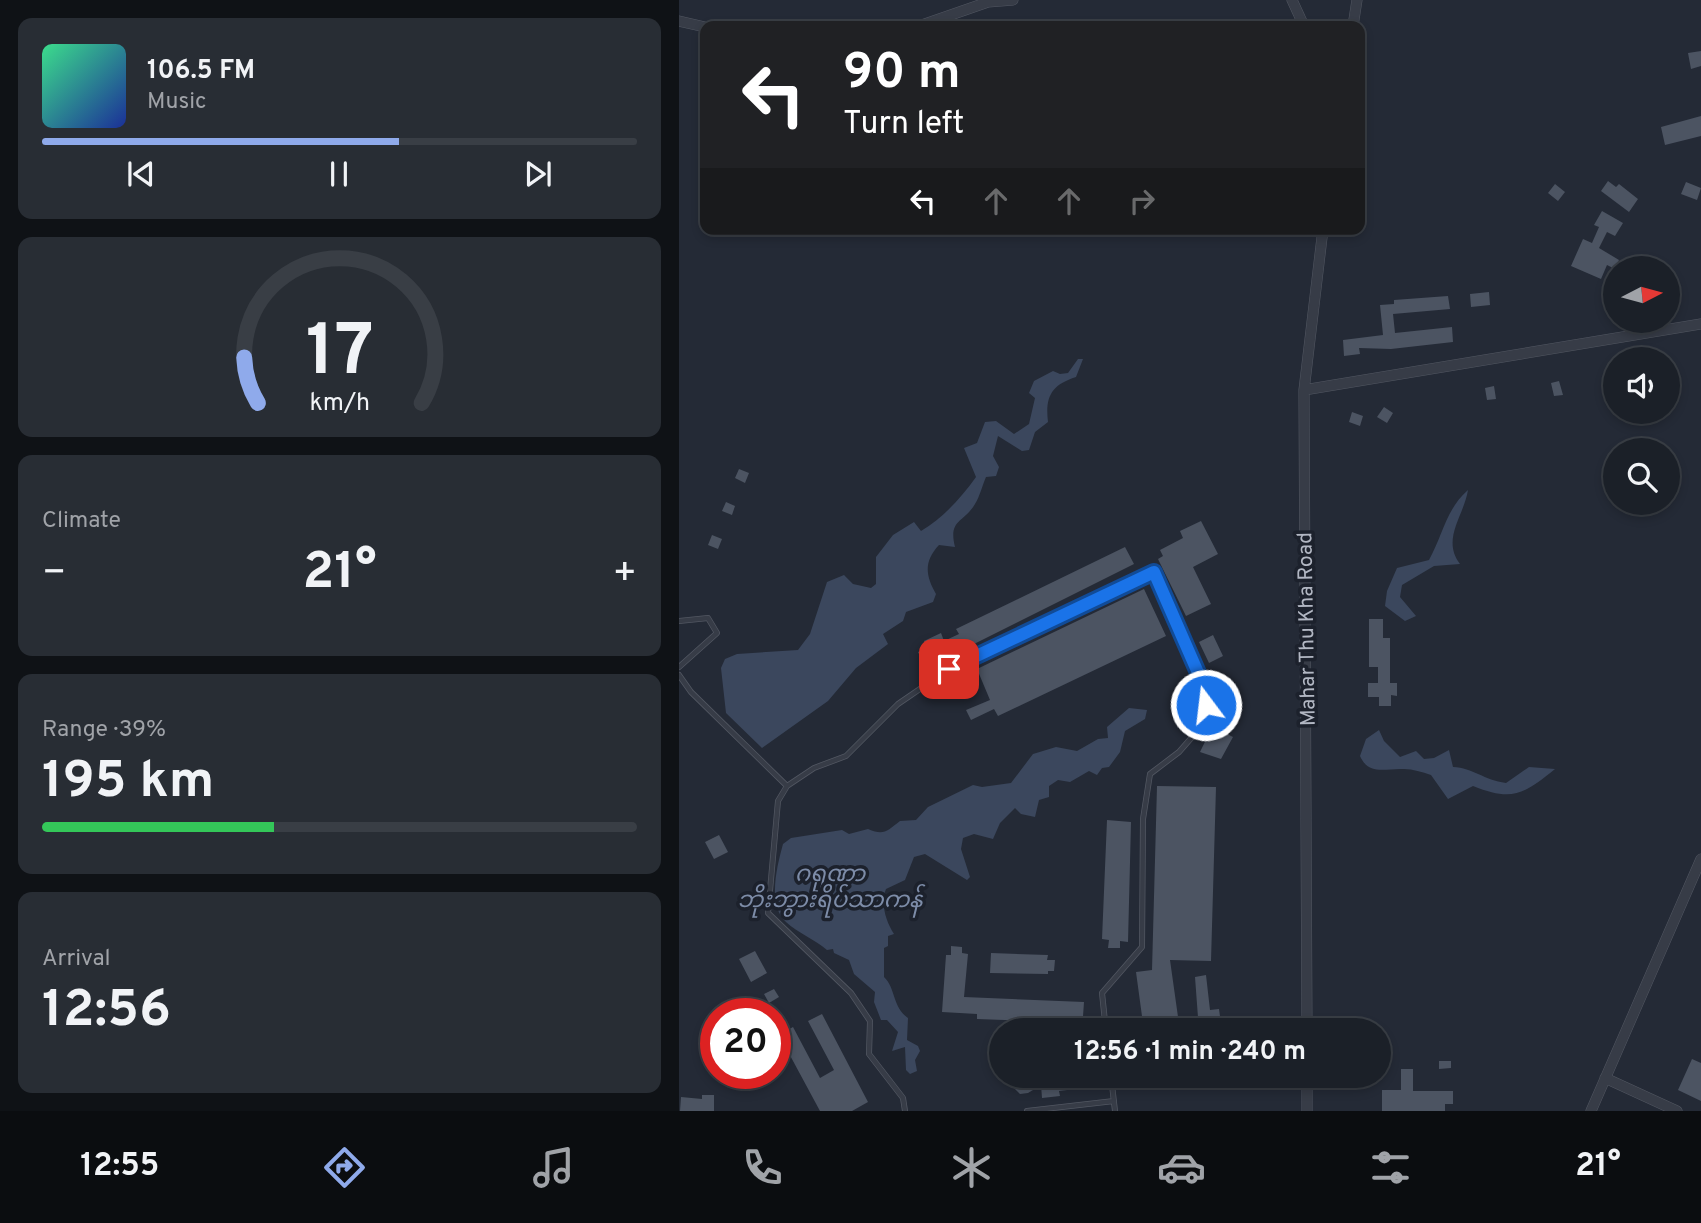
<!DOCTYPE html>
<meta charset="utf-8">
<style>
:root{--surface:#1b2028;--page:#282d34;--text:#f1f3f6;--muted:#a0a3a8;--line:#393e45;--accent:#8faaeb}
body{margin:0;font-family:Overpass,"Noto Sans Myanmar",sans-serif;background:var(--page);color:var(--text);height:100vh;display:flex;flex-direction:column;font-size:26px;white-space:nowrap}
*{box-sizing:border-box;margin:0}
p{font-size:23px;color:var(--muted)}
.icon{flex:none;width:38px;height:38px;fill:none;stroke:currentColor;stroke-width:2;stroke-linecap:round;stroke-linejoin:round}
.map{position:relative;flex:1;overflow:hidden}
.side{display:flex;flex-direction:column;gap:18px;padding:18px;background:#0f1216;width:679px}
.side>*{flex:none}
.top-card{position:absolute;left:21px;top:21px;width:665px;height:214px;border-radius:14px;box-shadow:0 4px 10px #0003,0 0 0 2px var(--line);background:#202124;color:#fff;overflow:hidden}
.needle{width:46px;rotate:84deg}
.tools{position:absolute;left:924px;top:256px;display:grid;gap:14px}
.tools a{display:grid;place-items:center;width:77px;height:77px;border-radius:50%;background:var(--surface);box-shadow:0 4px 10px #0003,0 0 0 2px var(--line);font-size:35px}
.speed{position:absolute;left:21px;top:998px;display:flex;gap:14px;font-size:35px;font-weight:700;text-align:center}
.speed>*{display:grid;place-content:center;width:91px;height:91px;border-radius:50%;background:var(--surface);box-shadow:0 4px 10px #0003,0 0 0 2px var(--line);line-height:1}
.speed .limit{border:10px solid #d22;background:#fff;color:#111}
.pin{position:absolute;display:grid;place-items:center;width:60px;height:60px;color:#fff;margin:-30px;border-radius:14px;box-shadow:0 4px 10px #0006}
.me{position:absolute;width:77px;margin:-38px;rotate:345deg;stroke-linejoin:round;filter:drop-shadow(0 0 5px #0008)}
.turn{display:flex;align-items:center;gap:24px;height:147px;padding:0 28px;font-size:32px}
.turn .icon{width:91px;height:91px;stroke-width:2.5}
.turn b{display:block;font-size:49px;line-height:60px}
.lanes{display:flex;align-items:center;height:66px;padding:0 28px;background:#0003;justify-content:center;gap:35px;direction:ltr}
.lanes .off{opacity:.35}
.big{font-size:52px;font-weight:700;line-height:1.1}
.side .widget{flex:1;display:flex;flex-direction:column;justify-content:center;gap:10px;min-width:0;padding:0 24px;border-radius:14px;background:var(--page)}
.side .dial{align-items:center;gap:0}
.dial svg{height:182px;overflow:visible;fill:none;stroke:var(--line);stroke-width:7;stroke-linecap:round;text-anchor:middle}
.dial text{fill:var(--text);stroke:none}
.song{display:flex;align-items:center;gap:21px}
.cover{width:84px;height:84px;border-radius:10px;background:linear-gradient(135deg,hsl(150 70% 55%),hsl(230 70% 35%))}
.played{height:7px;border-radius:4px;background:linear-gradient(90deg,var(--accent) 60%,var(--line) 60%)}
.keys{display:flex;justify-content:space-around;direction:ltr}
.heat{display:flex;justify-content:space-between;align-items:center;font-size:38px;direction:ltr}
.charge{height:10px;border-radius:5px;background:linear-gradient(90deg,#34c759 39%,var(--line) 0)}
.trip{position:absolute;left:310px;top:1018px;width:402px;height:70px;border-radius:35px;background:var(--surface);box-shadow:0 4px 10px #0003,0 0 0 2px var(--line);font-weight:700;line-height:70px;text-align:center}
.tabs{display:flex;height:112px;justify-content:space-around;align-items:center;background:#0b0d10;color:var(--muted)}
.tabs .icon{width:49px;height:49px}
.tabs .active{color:var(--accent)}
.tabs b{font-size:32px;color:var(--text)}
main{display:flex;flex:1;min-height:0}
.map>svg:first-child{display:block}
.water{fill:#3b475d}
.building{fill:#4c5462}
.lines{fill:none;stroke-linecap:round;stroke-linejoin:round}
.service-casing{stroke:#525762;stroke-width:6}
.minor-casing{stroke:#525762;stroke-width:11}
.service{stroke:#373c47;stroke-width:4.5}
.minor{stroke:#373c47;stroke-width:10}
.route-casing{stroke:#114b97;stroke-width:18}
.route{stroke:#1a73e8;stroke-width:12}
.labels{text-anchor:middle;stroke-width:7;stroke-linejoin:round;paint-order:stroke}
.street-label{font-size:21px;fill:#b2b7c3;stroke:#1c212c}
.water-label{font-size:23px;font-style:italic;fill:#7d8ca8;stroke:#1c212c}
</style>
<main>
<section class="side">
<div class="widget">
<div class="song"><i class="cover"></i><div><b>106.5 FM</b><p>Music</p></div></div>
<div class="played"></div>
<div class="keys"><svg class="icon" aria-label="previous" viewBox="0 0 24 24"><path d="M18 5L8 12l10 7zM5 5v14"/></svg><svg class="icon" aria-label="pause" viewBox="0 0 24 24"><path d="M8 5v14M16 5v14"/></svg><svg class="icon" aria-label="next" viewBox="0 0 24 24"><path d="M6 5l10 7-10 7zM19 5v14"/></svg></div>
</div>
<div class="widget dial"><svg viewBox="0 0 100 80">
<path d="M14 69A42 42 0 1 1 86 69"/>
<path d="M14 69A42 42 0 0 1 8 49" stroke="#8faaeb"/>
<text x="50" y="56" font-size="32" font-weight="700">17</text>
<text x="50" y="72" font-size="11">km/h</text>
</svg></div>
<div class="widget"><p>Climate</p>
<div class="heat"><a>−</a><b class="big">21°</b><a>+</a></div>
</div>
<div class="widget"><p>Range · 39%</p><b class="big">195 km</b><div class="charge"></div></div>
<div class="widget"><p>Arrival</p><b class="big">12:56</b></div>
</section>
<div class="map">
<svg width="1022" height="1111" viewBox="0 0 1022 1111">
<rect width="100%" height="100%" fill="#242a36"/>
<path class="water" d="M399,359H404L397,377C372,385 366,397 369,422L356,432L350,450L343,451L319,436L314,456L320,467L317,476L307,477C303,486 301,496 296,504C285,523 269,519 276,547L260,545C245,561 246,575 257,594L254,602L227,612L224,621L204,634L209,644L177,668L149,701L83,748L47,713L42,668L46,659L58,654L119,650L131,634L148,582L165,575L174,584L192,588L197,584V557L214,535L235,522L242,531C264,518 282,498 297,477L285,448L298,443L306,422L317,421L335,434L350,424L356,398L350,393L355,381L374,371L381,374L389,373Z
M789,490C785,516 762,539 781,564L755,566L723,585L721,597L737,616L726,621L706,606L708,591L718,568L750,560C764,535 767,509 789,490Z
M450,708L468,710L466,719L446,731L441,752L430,767L423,768L418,775L410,771L391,782L379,780L370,786V797L360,800L356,817L342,814L336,808L321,823L314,839L295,834L284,838L282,849L291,877L288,880L246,854L235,857L226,880L207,889C201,903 207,922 215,934L209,936V946L205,948V977C217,988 213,1007 229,1018L228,1040L239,1046L241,1051L236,1060L238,1071L231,1074L227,1070L226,1047L213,1051L219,1032L208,1020H202L195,1002L196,992L175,974L170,960L155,953L154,949L148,950C135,939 119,933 107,922C88,905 98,866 104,844L112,838L163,830L170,834L189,829C205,836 208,831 221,821L237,820L249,807L294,785L303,787L332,783L354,754L377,747L398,751L419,739L429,738L428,727Z
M700,730L705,741L721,757L737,751L745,759L755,758L770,750L774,767C794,768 805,780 827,783L850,767L876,769C845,794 834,802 794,786L769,799L752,775C743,772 734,769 725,769C706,768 690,776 681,756L687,739Z"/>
<path class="building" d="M1022,51V66L1012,69L1009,53Z
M1022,116V136L986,145L982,127Z
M929,181L937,187L940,184L959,199L950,212L922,191Z
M1007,182L1022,188L1018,200L1002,194Z
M876,184L886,192L879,201L869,193Z
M923,211L944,223L936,236L928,232L920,248L940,260L936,269L928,265L922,279L892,266L904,239L913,243L920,227L915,225Z
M810,292L811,305L792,307L791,294Z
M769,296L771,309L714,314L716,333L773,327L774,342L712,349L680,348L681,354L665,356L664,340L704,335L701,305L715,304V300Z
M880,381L884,395L875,396L872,383Z
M815,386L817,399L808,400L806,388Z
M705,407L714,413L708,423L698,417Z
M673,412L684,416L681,426L670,422Z
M60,469L70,473L66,483L56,478Z
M47,502L56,506L53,515L43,511Z
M522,521L539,554L514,567L532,604L507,616L479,559L484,556L481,550L504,538L501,531Z
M33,535L43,539L39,549L29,545Z
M446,547L455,564L247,668L239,652L248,648L245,641L262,633L265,641L280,634L277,629Z
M465,589L487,636L319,716L315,709L292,720L287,710L311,700L298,669Z
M690,619H704V638H711V683H718V696L712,695V706H700V697H689V683H699V667H690Z
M534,635L544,656L530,663L520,642Z
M543,678H552V713H543Z
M537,719L550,725L546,733L554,737L542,759L521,752Z
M478,786L537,787L532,961L491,960L501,1031H465L457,972L473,970Z
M428,820L452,822L449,942L441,941V948H429L430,940L423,939Z
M40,835L49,852L35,859L26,842Z
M272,946L283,947V953L289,954L285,997L405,1002L403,1031H387L386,1022L298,1019V1014L263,1012L267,955H272Z
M76,951L88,973L72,982L60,959Z
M312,953L369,955L368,960H376L375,971H369V974L311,973Z
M527,975L531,1010L540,1009L543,1031H520L516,977Z
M95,989L100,997L90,1003L85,994Z
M143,1014L189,1102L173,1111H141L100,1035L114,1027L141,1078L155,1070L129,1021Z
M1013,1059L1022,1063V1101L999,1090Z
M760,1061H772V1068L760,1069Z
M722,1069H734V1091H774V1104H766V1111H703V1090H722Z
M333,1076H355L359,1087L349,1093L341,1094L332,1085Z
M394,1076H412L413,1087L380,1091L381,1096L363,1098L362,1085L394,1081Z
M23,1095H35V1111H1L2,1097L23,1099Z"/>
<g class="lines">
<defs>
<path id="service" d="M0,621L29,618L38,633L0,667
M0,675L12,692L108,786
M432,1076L436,1111
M226,1111L224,1098L190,1054L191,1021L172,993L89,913L99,801L108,786L135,768L167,756L219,704L270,669L475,572L527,691L528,720L500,752L471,774L464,819L463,947L423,993L427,1031
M348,1111L435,1101"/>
<path id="minor" d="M613,0L625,26
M0,21L26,27
M240,26L309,2L334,0
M674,26L678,0
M625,390L1022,324
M628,1031L625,390L644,229
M926,1078L998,1111
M628,1111V1076
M912,1111L1022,859"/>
</defs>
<use href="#service" class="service-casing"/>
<use href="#minor" class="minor-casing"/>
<use href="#service" class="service"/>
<use href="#minor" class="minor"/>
</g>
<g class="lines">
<defs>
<path id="route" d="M270,669L475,572L527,691V705"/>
</defs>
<use href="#route" class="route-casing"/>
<use href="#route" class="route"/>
</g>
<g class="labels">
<g class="street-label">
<text transform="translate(627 629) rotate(-91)" y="7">Mahar Thu Kha Road</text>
</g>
<g class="water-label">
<text x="151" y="881">ဂရုဏာ<tspan x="151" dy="26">ဘိုးဘွားရိပ်သာကန်</tspan></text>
</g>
</g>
</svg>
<div class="tools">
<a><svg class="needle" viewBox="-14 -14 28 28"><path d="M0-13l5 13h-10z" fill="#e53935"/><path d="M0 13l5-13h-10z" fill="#a0a3a8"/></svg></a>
<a><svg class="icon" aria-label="sound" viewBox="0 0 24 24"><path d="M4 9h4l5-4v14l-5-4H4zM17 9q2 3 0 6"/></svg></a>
<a><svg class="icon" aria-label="search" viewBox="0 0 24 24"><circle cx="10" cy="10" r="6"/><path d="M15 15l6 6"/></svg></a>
</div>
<div class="speed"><div class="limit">20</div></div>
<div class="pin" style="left:270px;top:669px;background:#d93025"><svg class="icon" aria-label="arrive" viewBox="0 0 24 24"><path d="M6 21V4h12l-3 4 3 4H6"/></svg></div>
<svg class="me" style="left:527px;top:705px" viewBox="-20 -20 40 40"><circle r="17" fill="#1a73e8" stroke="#fff" stroke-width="3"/><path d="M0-11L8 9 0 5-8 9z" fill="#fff"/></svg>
<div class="trip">12:56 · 1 min · 240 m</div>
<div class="top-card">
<div class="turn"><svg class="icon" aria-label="left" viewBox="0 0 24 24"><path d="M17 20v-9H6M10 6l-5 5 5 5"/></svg><div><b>90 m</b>Turn left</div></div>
<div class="lanes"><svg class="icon" aria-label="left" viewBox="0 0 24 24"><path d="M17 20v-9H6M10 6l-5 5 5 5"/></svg><svg class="icon off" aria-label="ahead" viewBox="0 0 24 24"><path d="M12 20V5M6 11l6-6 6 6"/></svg><svg class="icon off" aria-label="ahead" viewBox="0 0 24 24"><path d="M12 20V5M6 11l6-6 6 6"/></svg><svg class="icon off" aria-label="right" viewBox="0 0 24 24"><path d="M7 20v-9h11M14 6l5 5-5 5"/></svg></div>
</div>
</div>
</main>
<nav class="tabs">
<b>12:55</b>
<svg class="icon active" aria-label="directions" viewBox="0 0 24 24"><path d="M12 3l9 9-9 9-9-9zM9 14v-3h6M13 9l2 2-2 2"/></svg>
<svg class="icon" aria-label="music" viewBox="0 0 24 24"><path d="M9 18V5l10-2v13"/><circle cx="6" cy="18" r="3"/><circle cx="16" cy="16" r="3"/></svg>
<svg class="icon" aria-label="phone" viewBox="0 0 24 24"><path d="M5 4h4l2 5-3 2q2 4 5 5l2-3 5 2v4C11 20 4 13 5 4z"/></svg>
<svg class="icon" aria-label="climate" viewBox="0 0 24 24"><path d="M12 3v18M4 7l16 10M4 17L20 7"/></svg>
<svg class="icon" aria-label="car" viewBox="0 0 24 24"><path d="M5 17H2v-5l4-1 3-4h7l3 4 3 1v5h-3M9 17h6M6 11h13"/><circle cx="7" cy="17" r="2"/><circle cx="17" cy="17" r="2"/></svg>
<svg class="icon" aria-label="filters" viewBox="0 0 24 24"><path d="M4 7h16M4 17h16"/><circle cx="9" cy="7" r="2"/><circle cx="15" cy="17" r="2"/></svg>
<b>21°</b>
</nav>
